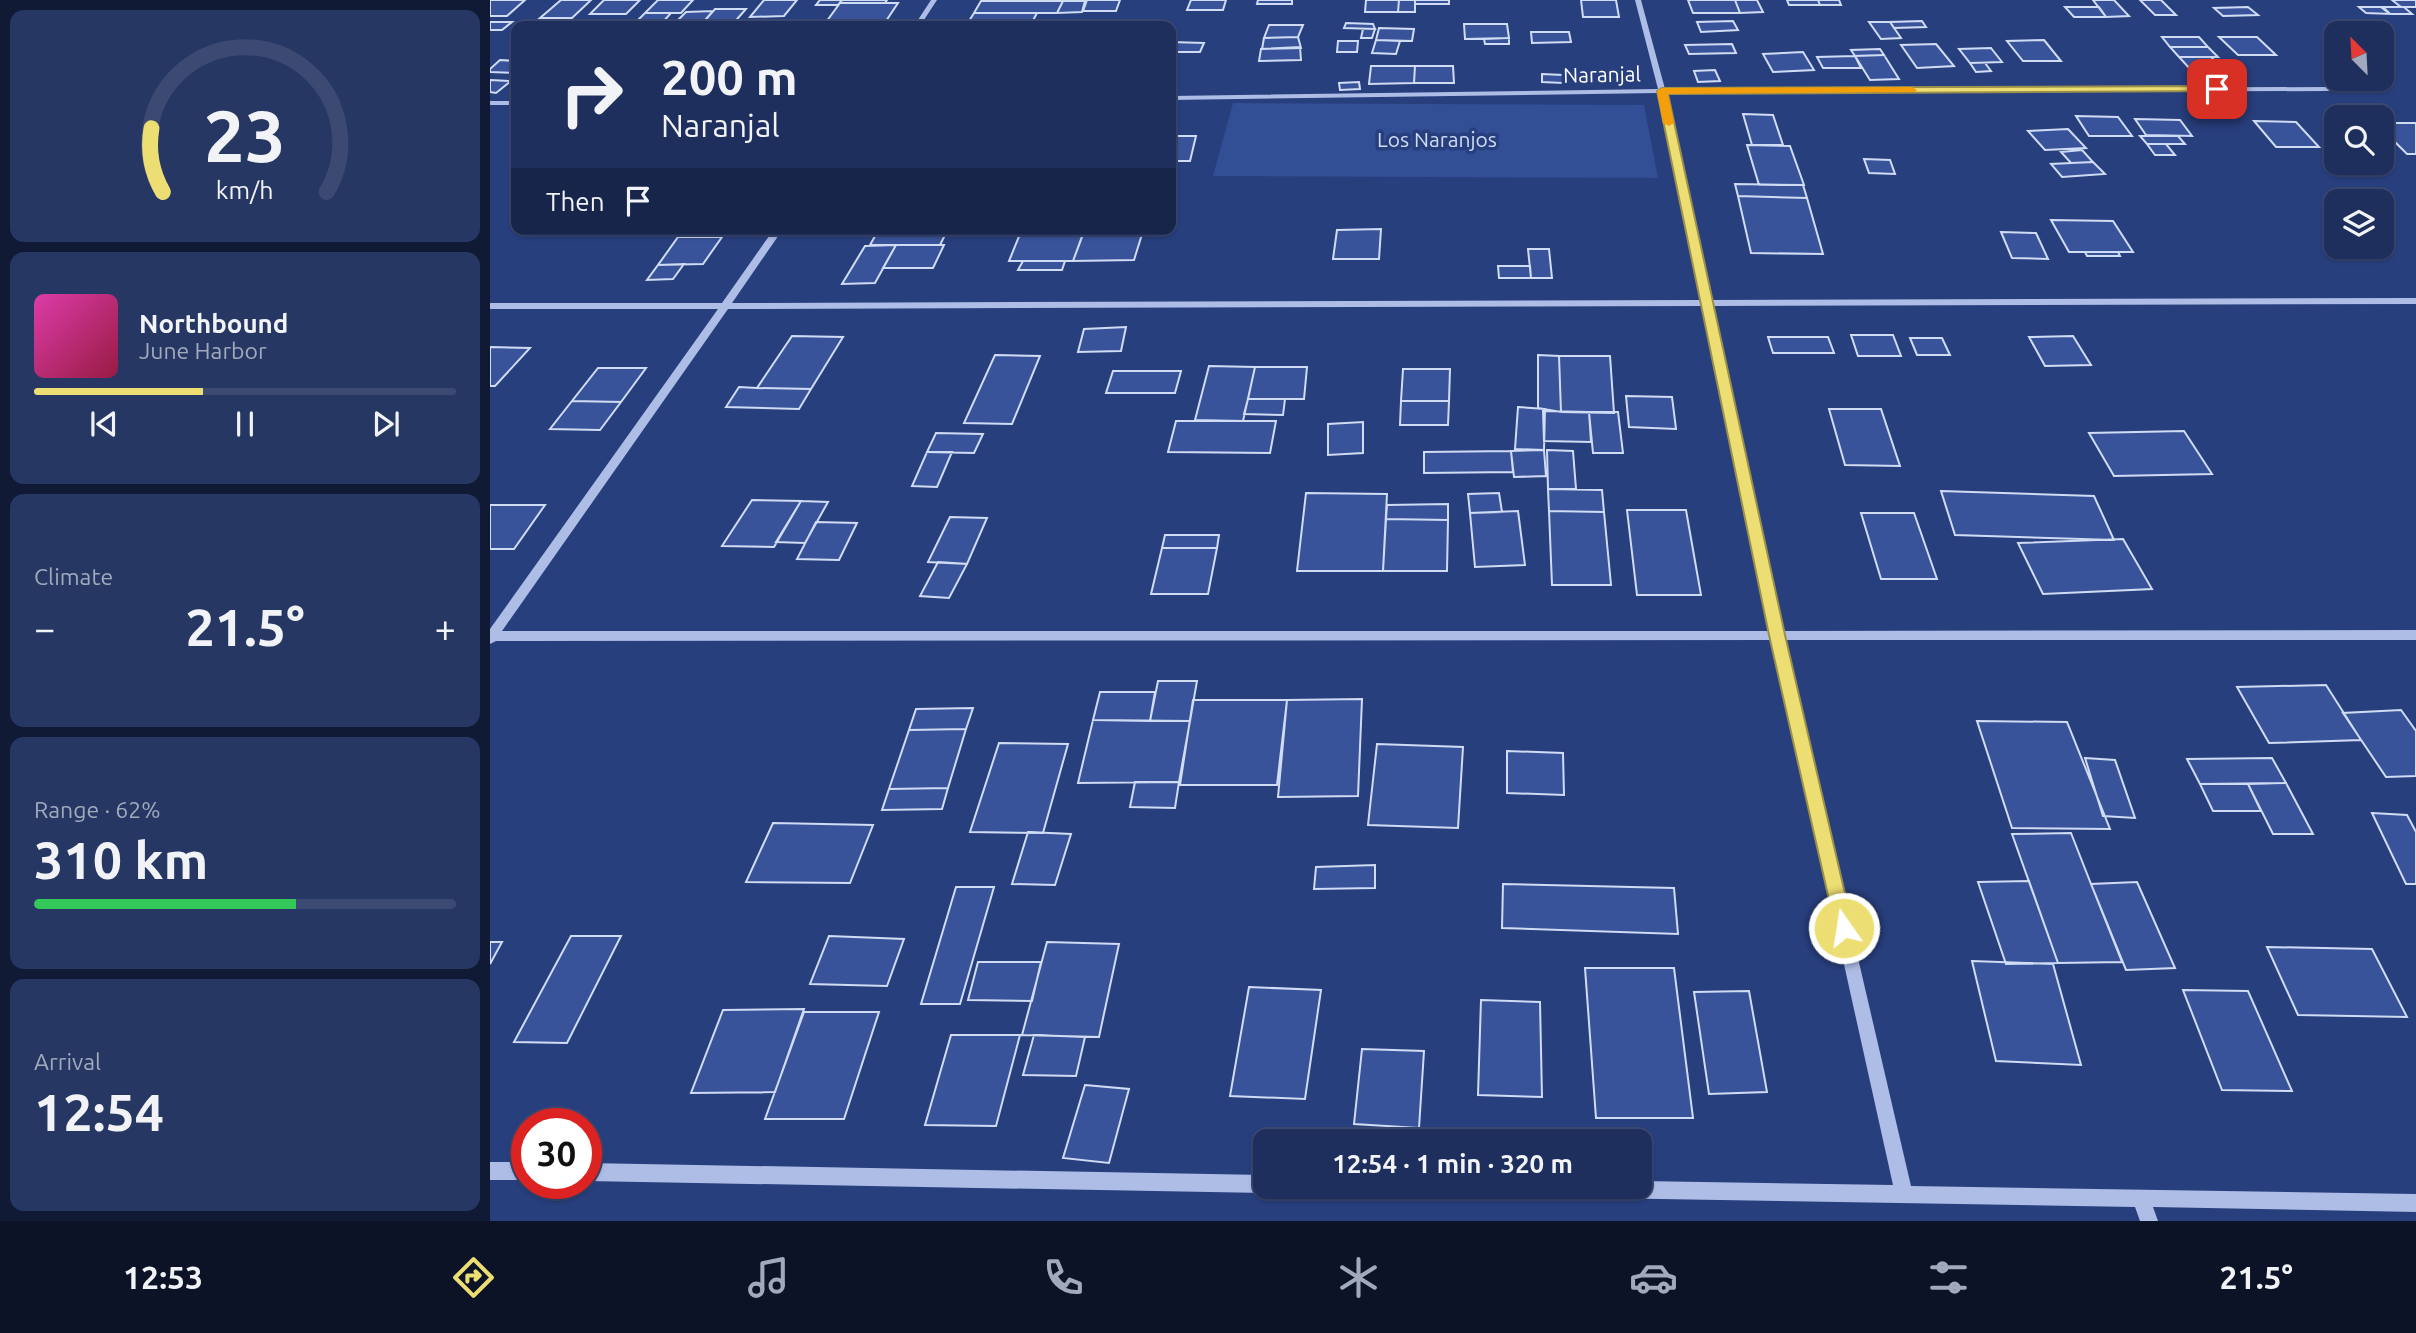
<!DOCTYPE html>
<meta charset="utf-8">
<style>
:root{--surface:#1e2f5e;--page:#263764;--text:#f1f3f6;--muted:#a1a9bc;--line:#3c4a73;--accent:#edde74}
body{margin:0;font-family:Ubuntu,sans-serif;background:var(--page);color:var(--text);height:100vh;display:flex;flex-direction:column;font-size:26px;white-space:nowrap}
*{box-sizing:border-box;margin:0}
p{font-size:23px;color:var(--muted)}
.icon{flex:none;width:38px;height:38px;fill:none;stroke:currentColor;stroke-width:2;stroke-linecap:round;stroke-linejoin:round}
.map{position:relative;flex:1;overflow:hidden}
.details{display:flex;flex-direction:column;gap:10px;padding:10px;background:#101a34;width:490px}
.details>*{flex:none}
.hud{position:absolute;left:21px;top:21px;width:665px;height:214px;border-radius:14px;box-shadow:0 2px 5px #0004,0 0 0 2px var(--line);background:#1e2f5e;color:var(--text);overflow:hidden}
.needle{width:46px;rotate:336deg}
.tools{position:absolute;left:1834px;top:21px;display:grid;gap:14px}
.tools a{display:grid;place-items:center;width:70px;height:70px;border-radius:14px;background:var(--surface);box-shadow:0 2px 5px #0004,0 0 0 2px var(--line);font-size:35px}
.speed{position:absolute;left:21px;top:1108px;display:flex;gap:14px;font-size:35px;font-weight:700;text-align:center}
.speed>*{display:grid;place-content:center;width:91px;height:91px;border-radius:50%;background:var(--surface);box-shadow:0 2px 5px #0004,0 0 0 2px var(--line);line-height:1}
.speed .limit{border:10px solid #d22;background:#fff;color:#111}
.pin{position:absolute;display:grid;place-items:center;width:60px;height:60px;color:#fff;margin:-30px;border-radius:14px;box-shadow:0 4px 10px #0006}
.me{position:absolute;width:77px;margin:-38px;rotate:347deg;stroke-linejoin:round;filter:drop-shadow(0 0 5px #0008)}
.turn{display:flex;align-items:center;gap:24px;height:147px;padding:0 35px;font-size:32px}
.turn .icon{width:91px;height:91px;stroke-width:2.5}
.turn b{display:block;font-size:49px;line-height:60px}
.then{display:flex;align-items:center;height:66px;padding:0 35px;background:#0003;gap:14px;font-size:26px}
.big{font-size:52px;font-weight:700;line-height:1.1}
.details .card{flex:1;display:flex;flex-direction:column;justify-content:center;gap:10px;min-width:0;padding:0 24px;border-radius:14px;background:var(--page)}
.details .dial{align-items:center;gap:0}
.dial svg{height:182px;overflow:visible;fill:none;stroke:var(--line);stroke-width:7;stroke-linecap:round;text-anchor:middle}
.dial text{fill:var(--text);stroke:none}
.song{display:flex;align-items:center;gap:21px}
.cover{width:84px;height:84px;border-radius:10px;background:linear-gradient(135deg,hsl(320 70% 55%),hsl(340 70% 35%))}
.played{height:7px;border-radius:4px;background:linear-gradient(90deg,var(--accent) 40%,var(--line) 40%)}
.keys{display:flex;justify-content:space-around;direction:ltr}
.heat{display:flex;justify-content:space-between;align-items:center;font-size:38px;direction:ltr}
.charge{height:10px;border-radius:5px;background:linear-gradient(90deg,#34c759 62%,var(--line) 0)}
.trip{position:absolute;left:763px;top:1129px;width:399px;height:70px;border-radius:14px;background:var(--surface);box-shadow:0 2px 5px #0004,0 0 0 2px var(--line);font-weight:700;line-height:70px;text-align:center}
.tabs{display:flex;height:112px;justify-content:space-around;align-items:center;background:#0c1326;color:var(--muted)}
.tabs .icon{width:49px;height:49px}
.tabs .on{color:var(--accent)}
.tabs b{font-size:32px;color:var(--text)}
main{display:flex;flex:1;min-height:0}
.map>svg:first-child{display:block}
.green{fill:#324e95}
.building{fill:#38539a;stroke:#d0dbf4;stroke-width:2}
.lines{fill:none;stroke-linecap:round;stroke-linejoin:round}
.minor{fill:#aebde5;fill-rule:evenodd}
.route{fill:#edde74;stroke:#9a904b;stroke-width:2}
.slow{fill:#f59e0b}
.labels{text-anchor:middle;stroke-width:7;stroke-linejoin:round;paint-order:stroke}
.far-street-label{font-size:21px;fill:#fff;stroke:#283f7e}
.far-park-label{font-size:21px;fill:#d0dbf4;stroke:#283f7e}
</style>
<main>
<section class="details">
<div class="card dial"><svg viewBox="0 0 100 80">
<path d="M14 69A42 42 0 1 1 86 69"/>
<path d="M14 69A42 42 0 0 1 9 41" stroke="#edde74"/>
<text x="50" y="56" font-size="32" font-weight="700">23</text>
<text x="50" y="72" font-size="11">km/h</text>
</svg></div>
<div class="card">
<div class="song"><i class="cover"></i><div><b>Northbound</b><p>June Harbor</p></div></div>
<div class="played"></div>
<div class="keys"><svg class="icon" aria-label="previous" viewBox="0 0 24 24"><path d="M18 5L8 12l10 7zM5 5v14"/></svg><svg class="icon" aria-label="pause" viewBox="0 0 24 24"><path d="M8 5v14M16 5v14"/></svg><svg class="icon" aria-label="next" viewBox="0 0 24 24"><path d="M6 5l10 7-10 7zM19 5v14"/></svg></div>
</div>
<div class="card"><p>Climate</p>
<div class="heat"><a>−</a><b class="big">21.5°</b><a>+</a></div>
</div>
<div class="card"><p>Range · 62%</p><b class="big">310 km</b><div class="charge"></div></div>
<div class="card"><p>Arrival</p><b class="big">12:54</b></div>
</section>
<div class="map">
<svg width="1926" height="1221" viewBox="0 0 1926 1221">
<rect width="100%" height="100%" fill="#283f7e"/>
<path class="green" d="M743,103L1154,105L1168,178L723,176Z"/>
<path class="building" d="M0,0H35L17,16H0Z
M71,0H101L82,18H50Z
M114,0H150L136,14H100Z
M168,0H203L191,13H155Z
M274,0H307L294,16L260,17Z
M330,0H352L348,5H326Z
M352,0H397L395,3H350Z
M597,0H630L626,11H593Z
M701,0H736L733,10H697Z
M768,0H802V4H767Z
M876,0H909L908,12H875Z
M909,0H925V12H908Z
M925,0H959V4H925Z
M1091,0H1126L1129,17H1093Z
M1198,0H1245L1250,13H1203Z
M1245,0H1267L1273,12L1250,13Z
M1297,0H1328L1330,5H1299Z
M1328,0H1349L1351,5H1330Z
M1603,0H1624L1639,16L1616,17Z
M1650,0H1671L1686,15H1665Z
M1902,0H1926V7H1911Z
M491,1H573L567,13H484Z
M573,1H595L592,12L567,13Z
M350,3H408L394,24L334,25Z
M1575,7H1609L1616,17H1584Z
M1758,7L1768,15L1733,16L1724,8Z
M1869,7H1893L1900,14L1876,13Z
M1891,7H1914L1922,14H1900Z
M225,9H256L241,26H210Z
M223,11L210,26H182L196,12Z
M155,13H181L173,22H146Z
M484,13H547L540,26H476Z
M1243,21L1248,30L1211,32L1207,22Z
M1432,21L1436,27L1404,28L1400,22Z
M0,22H22L12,30H0Z
M1379,22H1400L1411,38L1391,39Z
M856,23L883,24L885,29L854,28Z
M974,24H1017L1019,38L975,39Z
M779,25H813L808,37L774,38Z
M889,28L924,29L922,41L886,40Z
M873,29H885L882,38H871Z
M1041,32H1079L1081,42L1042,43Z
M808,37L811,48L772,49L774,38Z
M1672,37H1709L1718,47H1680Z
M1729,37H1767L1786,55H1748Z
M1019,38V44H995L994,39Z
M886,40L910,41L906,54L882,53Z
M1554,40L1571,61H1533L1517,41Z
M848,41H868L867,52H847Z
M681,42L714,43L710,52H681Z
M1242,44L1246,53L1199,54L1195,45Z
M1446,44L1464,66L1427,68L1411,45Z
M810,47L811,60L769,61L771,49Z
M1680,47H1718L1728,57H1689Z
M1501,48L1512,62L1480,63L1469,49Z
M1390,49L1394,55L1365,56L1361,50Z
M1313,52L1324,70L1283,72L1273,54Z
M1394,55L1409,79L1380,80L1365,56Z
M1365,56L1371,68H1333L1327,57Z
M1689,57H1721L1734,70H1701Z
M10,60L26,61V73L0,72V69Z
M1480,63H1495L1501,71L1486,72Z
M881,66H925L924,83L879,84Z
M925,66H963L964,83H924Z
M1225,70L1230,81L1208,82L1204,71Z
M1052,74L1073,75V83L1052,82Z
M0,80L21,81L6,93L0,92Z
M869,82L870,89L850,90L849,83Z
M1253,114L1283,115L1293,145H1262Z
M1586,116L1628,117L1642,136H1599Z
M1645,119L1690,120L1702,136L1656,135Z
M1764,121L1806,122L1829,147H1786Z
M1892,123H1926V154H1917L1892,129Z
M1578,129L1596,148L1555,150L1538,131Z
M681,136H706L700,161H681Z
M1650,136H1688L1695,144H1657Z
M1657,144H1676L1685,155H1665Z
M1257,145L1300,146L1314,185H1269Z
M1592,150L1603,162L1581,163L1571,152Z
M1374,159L1400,160L1405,174L1379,173Z
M1603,162L1615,174L1572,177L1561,164Z
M1245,184L1313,185L1317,198L1248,196Z
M1248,196L1317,198L1333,254L1261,253Z
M1561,220L1623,221L1643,252H1579Z
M389,229H458L450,245H380Z
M532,229H595L583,261H519Z
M891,229L889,259H843L847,230Z
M594,231H653L644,260L583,261Z
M1511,232L1546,233L1558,259L1522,258Z
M188,237H232L213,264L168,265Z
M406,245L385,283L352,284L375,246Z
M406,245H454L443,268H393Z
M1038,249H1059L1062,278H1041Z
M1595,252H1628L1630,256H1597Z
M533,261H575L572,270H528Z
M194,264L183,279L157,280L168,265Z
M1008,266H1040L1041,278H1009Z
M636,327L631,351L588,352L594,329Z
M1361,335H1403L1411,356H1368Z
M302,336L353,337L321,389L267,388Z
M1583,336L1601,365L1555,366L1539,337Z
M1278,337H1338L1344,353H1283Z
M1420,338H1452L1460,355H1427Z
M0,347L40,348L5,386H0Z
M505,355L550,356L522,424L474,423Z
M1048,355L1069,356L1071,412L1048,408Z
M1069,356H1120L1124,413L1071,412Z
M719,366L765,367L753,421L705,420Z
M765,367H817L814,399H758Z
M108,368H156L131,402L82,401Z
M913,369H960L959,401H911Z
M623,371H691L685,393H616Z
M249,387L267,388L321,389L309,409L236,407Z
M1136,396L1182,397L1186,429L1139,427Z
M758,399H795L793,415L754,414Z
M82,401L131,402L110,430L60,429Z
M911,401H959L958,425H910Z
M1028,407L1055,409L1054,450L1025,449Z
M1339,409H1391L1410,466L1355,465Z
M1053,411L1099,412L1101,442L1054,441Z
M1099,412H1128L1133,453H1103Z
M686,421H786L780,453L678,452Z
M873,422V453L838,455V424Z
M1694,431L1722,474L1624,476L1599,433Z
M446,433L493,434L484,453L437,452Z
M1054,450L1056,476L1024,477L1021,451Z
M1057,450L1083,451L1086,489H1058Z
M1021,451L1023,472L934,473V452Z
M437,452H462L447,487L422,486Z
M1058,489L1112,490L1114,512L1059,511Z
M1451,491L1604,496L1624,540L1465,535Z
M816,493L897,494L893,571H807Z
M1009,493L1012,512L980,513L978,494Z
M262,500L311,501L284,547L232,546Z
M311,501L338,502L315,543L286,542Z
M958,504V520L896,519L897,505Z
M0,505H55L24,549H0Z
M1137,510H1196L1211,595H1147Z
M1028,511L1035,565L985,567L980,513Z
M1059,511L1114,512L1121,585H1062Z
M1371,513H1424L1447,579H1391Z
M460,517L497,518L477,564L438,562Z
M896,519L958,520L957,571H893Z
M326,522L367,523L349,560L307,559Z
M675,535H729L727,548H672Z
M1633,539L1662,589L1553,594L1528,543Z
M672,548H727L718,594H661Z
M448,562L477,564L459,598L430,596Z
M668,681H707L700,721H660Z
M1836,685L1871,740L1779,743L1747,687Z
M610,692H665L660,721L603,720Z
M872,699L868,796L788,797L797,700Z
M703,700H797L787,785H690Z
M483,708L476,729L419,730L426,709Z
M1911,710L1926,731V776L1896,777L1853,713Z
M603,720L700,721L689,782L588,783Z
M1487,721L1577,722L1620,829L1522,828Z
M476,729L458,788L399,789L419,730Z
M509,743L578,744L553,833L480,832Z
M887,744L973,747L968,828L878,825Z
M1017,751L1073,753L1074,795L1017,793Z
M1595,758L1625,760L1645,818L1613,816Z
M1782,758L1796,783L1710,784L1697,759Z
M645,782H689L685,808L640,807Z
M1796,783L1823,834H1783L1758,784Z
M1710,784H1758L1771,811H1723Z
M458,788L452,809L392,810L399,789Z
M1882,813L1917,815L1926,832V884H1916Z
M283,823L383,825L360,883L256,882Z
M538,832L581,834L565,885L522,884Z
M1581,833L1601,884L1632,962L1568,963L1522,834Z
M885,865V888L824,889L826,867Z
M1539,881L1568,963L1516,964L1488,882Z
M1647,882L1685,968L1636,970L1601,884Z
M1013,884L1184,888L1188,934L1012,928Z
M466,887H504L470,1004H431Z
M81,936H131L77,1043L24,1042Z
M339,936L414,939L397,986L320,984Z
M0,942H12L0,964Z
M557,942L629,944L609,1037L532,1035Z
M1777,947L1882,949L1917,1017L1808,1015Z
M1482,961L1563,964L1591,1065L1506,1061Z
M488,962H551L542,1001L478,1000Z
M1095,968H1184L1203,1118H1106Z
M759,987L831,990L815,1099L740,1096Z
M1693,990L1758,991L1802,1091L1732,1090Z
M1259,991L1277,1092L1219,1094L1204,992Z
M991,1000L1050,1002L1052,1097L988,1095Z
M314,1009L285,1092L201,1093L233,1010Z
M314,1012H389L354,1119H275Z
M461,1035H530L506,1126L435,1125Z
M544,1035L595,1037L586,1076L533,1075Z
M872,1049L934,1051L929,1128L864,1124Z
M595,1085L639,1089L619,1163L573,1158Z"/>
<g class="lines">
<path class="minor" d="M441,0H447L430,26H424Z
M1145,0H1151L1175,89L1838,87L1842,89L1838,91L1176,93L1221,300L1926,298V304L1222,306L1292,631L1926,630V640H1294L1421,1186L1926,1194V1212L1663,1207L1668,1221H1650L1645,1207L933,1195L927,1192L925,1186H1150V1181L1403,1185L1282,640L6,641L0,644V629L228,309H0V303H232L284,229H293L242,303L1211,300L1169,93L681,100V96L1168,89ZM1213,306L1280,631H12L238,309Z
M0,101H26V105H0Z
M0,1162H37V1180H0Z
M96,1163L775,1175V1186H783L781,1190L775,1193L96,1181Z"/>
</g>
<path class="route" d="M1727,86L1732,89L1731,91L1178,94L1295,635L1363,928L1361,935L1354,937L1347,935L1279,635L1167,91L1172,88Z"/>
<path class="slow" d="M1422,87L1427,90L1425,92L1178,94L1184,123L1179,126L1173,123L1167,91L1172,88Z"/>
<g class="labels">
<g class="far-street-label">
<text transform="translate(1112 75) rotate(-1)" y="7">Naranjal</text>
</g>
<g class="far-park-label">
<text x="947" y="147">Los Naranjos</text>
</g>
</g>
</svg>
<div class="tools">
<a><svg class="needle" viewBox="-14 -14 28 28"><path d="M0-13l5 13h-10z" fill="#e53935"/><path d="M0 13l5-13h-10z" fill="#a1a9bc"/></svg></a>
<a><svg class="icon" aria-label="search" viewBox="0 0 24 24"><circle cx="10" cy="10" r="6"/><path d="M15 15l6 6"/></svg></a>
<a><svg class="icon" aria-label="layers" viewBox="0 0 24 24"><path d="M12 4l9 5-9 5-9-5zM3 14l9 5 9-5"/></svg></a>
</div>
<div class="speed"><div class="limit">30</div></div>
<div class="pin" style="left:1727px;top:89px;background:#d93025"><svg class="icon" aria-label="arrive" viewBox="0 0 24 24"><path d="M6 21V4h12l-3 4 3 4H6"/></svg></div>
<svg class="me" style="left:1354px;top:928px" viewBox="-20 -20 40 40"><circle r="17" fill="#edde74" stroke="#fff" stroke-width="3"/><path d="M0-11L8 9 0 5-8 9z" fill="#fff"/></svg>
<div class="trip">12:54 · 1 min · 320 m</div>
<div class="hud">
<div class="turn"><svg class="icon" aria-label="right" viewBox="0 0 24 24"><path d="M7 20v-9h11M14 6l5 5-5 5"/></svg><div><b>200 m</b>Naranjal</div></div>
<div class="then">Then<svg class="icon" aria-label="arrive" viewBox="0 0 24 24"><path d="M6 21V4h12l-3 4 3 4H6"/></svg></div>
</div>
</div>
</main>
<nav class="tabs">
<b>12:53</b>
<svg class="icon on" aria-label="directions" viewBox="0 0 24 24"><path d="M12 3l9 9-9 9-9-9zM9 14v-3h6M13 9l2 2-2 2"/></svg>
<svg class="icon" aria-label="music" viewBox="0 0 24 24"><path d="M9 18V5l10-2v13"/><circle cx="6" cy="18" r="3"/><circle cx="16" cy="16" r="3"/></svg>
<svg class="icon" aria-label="phone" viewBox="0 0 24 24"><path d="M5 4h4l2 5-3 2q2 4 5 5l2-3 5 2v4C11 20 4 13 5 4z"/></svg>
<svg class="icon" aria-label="climate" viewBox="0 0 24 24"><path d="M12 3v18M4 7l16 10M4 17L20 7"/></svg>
<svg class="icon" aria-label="car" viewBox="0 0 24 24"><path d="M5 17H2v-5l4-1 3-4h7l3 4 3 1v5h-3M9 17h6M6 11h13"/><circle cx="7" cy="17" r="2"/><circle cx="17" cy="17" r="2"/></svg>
<svg class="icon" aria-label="filters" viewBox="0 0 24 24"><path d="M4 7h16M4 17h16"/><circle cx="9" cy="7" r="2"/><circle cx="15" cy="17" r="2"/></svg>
<b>21.5°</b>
</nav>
